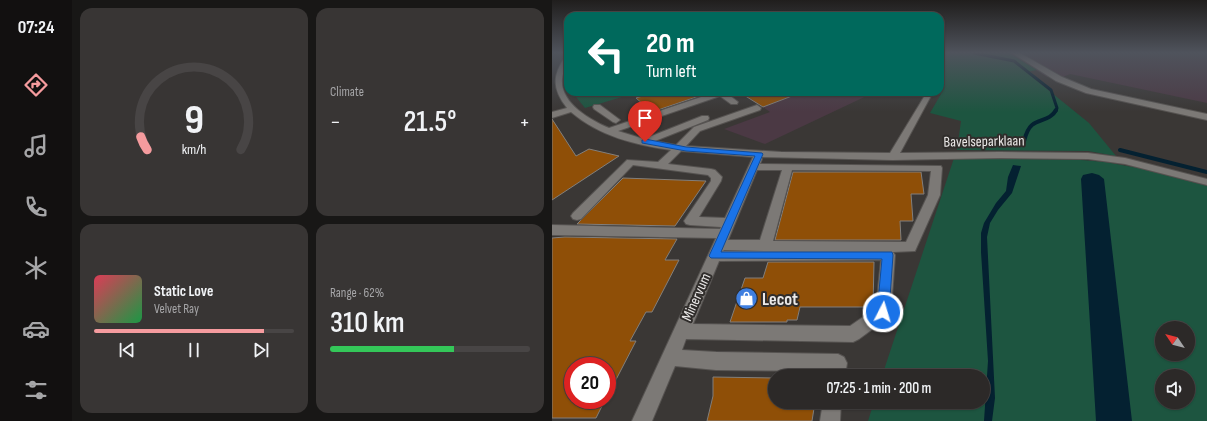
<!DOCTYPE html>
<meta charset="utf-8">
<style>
:root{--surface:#2c2928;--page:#383534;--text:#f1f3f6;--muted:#a6a6a8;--line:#484545;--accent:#f59b9e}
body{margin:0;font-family:"Sofia Sans Condensed",sans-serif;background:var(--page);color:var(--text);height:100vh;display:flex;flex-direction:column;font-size:15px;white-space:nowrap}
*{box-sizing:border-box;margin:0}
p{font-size:13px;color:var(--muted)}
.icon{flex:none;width:22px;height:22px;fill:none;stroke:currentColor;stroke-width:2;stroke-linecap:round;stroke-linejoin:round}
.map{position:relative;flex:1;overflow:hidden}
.details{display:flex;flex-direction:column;gap:8px;padding:8px;background:#181716;width:480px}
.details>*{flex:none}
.top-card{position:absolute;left:12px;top:12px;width:380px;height:84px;border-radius:12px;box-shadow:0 1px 3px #0004,0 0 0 1px var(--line);background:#00695c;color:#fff;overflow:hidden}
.needle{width:26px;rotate:305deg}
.tools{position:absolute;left:603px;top:321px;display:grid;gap:8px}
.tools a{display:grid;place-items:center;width:40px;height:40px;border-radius:50%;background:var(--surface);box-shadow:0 1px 3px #0004,0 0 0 1px var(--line);font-size:20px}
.speed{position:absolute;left:12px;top:357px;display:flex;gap:8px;font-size:20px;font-weight:700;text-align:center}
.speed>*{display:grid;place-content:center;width:52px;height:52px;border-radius:50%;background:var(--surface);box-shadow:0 1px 3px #0004,0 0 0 1px var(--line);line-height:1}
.speed .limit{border:6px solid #d22;background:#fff;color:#111}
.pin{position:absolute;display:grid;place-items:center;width:34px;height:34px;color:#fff;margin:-41px -17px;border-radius:50% 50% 50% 0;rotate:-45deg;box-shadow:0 0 4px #0007}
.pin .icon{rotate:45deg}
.me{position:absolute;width:44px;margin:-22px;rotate:5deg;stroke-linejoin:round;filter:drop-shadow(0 0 3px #0008)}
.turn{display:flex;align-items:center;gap:14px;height:84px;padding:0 16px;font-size:18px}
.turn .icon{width:52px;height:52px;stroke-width:2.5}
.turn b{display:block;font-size:28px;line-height:34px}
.big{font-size:30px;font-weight:600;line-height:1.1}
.details .card{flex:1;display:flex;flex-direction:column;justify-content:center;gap:6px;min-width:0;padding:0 14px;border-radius:12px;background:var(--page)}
.details .dial{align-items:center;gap:0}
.dial svg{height:104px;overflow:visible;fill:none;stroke:var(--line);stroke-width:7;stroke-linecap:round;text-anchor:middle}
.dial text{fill:var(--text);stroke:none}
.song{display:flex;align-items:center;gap:12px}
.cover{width:48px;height:48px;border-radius:6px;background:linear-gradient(135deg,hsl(350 70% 55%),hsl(140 70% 35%))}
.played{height:4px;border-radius:2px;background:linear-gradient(90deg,var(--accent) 85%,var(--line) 85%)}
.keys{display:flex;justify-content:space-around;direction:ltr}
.heat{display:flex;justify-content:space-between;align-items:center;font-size:22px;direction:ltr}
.charge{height:6px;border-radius:3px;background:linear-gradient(90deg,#34c759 62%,var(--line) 0)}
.details .tiles{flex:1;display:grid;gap:8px;grid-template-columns:repeat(2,1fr)}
.trip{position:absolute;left:216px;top:369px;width:222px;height:40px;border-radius:20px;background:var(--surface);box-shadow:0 1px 3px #0004,0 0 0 1px var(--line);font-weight:600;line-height:40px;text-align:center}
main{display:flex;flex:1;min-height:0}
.tabs{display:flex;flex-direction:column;width:72px;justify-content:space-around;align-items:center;background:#121010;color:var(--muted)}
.tabs .icon{width:28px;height:28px}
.tabs .on{color:var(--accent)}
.tabs b{font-size:18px;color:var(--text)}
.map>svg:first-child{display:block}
.industrial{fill:#4b3944}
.green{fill:#1d5540;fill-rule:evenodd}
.water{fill:#042131}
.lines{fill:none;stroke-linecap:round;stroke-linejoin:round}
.stream-far1{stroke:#042131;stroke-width:3}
.stream{stroke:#042131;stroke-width:4}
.building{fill:#8f4f07;stroke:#827f7c}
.minor-casing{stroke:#565351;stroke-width:2}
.minor{fill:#7c7976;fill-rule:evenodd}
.route{fill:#1a73e8;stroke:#114b97}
.labels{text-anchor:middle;stroke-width:4;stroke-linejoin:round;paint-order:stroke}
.street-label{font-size:15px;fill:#ebe9e8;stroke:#302d2b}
.near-poi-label{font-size:18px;font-weight:bold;fill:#ebe9e8;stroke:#302d2b;text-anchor:start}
</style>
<main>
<nav class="tabs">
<b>07:24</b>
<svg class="icon on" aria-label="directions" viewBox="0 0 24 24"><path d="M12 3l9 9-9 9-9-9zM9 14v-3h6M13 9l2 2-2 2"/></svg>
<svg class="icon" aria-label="music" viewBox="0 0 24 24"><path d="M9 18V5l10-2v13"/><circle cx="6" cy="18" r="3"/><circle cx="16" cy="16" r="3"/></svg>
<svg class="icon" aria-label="phone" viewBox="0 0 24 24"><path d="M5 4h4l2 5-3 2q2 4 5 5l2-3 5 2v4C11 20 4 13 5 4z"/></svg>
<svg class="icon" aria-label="climate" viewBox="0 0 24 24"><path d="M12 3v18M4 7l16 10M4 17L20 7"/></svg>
<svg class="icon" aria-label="car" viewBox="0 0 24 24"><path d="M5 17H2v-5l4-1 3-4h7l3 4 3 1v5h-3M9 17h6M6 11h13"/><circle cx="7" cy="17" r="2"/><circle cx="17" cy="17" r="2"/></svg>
<svg class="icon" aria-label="filters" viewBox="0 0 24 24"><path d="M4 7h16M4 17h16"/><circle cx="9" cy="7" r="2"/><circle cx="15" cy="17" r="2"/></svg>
</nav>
<section class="details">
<div class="tiles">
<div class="card dial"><svg viewBox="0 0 100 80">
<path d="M14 69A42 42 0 1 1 86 69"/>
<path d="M14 69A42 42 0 0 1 9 59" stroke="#f59b9e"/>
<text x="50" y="56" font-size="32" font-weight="700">9</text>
<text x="50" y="72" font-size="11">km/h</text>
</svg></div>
<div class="card"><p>Climate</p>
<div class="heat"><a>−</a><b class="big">21.5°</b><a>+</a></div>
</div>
<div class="card">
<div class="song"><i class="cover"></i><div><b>Static Love</b><p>Velvet Ray</p></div></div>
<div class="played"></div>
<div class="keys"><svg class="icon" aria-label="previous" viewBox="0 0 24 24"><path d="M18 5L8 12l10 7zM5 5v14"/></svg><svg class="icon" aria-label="pause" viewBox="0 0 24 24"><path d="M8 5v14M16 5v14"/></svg><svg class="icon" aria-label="next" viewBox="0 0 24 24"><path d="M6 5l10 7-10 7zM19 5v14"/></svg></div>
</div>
<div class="card"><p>Range · 62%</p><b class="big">310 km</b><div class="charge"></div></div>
</div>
</section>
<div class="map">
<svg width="655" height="421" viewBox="0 0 655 421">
<rect width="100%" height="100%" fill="#3a3735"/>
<path class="industrial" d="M457,53H655V103L518,74L511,77H495Z
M252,92H323L213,144L172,129L218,112L211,107Z"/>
<path class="green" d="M388,53H457L485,70L474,72L537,123L564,156L536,151L405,150L409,121L378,113L389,94L383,92H388Z
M20,92H42L45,95L55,92H87L33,108Z
M402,158L529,160L553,162L586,168L655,186V421H316L322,402H431V376H330ZM610,328H636V354H610ZM610,376H636V402H610Z"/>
<path class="water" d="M461,165L469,166L460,193L446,210L438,223L435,237L443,398L440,421H432L436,361L429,252V233L432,223L444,203L454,191L456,177Z
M540,173L547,175L552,179L580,421H544L529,179L531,175Z"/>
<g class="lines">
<path class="stream-far1" d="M422,53L462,61L499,90L505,108L504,111"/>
<path class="stream" d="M471,145C473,138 474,130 480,125C488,119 499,120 504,110
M568,150L655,172"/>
</g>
<path class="building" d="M104,92H156V93L100,112L84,98Z
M187,92H248V93L211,107Z
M0,119L24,156L37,149L67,156L0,200Z
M241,172H369L372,194H359L361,221H348L349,240H223Z
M71,178L154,181L123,226L25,224Z
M13,237L125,239L113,260H127L100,312H94L78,341H84L55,397V366H21V400H53L44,418H0V238Z
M216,262H322L321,307H248L245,320H235V322H178L193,278H211Z
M161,377L223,378V402H263L260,421H155L161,396Z"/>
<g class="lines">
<defs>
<path id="minor" d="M460,53H468L510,77L539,89L655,114V120L534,93L504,81Z
M16,55C16,64 11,70 10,79C8,103 38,120 57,128L164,92H173L186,102L185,104H179L168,96L66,131L92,139L150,116H156L157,118L156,120L103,141L124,145L142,127L205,105L209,108L208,110L148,131L134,146L229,152L338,153L375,92H381L348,153L448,152L536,153L573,158L655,179V185L573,164L536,159L448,158L341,160L209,157L210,159L208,164L389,166L390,168L388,195L363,251L341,252L343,255L339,312L337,317L307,339L301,342L134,339L130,350L164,352L286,354L292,357L295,363L293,376H275L276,371L164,370L123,366L100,421H80L164,238L0,235V225L168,229L169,227L138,225L134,224L132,221L159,181V178L156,175L81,165L29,219L25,220L21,219L19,216L21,213L75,160L106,162L119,150C83,145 47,136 19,112L0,118V112L15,108C0,89 0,75 14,56ZM129,151L201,157L173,218L147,217L169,181L170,177L163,170L159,169L116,164ZM205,170H230L208,240H176ZM240,170L379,171L376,195L354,242L221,241ZM172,250H212L171,251ZM329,260L324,308L298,326L141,324L167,261Z
M42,105H48L68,120L64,123L61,122L42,109L41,107Z
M271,402H289L288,421H268Z"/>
</defs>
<use href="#minor" class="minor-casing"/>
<use href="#minor" class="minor"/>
</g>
<linearGradient id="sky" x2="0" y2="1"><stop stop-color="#201e1d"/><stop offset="0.47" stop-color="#4f535c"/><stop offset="1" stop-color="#4f535c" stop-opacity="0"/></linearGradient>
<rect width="655" height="112" fill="url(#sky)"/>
<path class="route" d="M93,139L134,147L210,153L211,154L169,252H340L341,255L337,312L335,316L331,318L326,316L325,312L330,259L159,258L157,256L203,156L134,151L90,143V140Z"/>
<defs>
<symbol id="shop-disc" viewBox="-11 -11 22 22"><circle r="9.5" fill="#3f7fe0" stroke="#302d2b"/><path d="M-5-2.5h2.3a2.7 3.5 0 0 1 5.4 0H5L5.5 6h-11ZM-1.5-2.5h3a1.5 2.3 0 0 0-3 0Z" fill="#fff"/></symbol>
</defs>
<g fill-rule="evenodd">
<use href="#shop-disc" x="182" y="286" width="25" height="25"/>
</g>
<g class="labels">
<g class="street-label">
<text transform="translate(432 141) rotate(-1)" y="5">Bavelseparklaan</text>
<text transform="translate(144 297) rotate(-66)" y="5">Minervum</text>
</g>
<g class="near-poi-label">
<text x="210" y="305">Lecot</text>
</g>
</g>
</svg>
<div class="tools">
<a><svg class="needle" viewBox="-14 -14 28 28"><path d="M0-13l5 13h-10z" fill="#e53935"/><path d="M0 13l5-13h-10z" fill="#a6a6a8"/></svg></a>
<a><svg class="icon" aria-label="sound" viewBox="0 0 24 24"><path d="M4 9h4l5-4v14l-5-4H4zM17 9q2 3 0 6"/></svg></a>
</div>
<div class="speed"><div class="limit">20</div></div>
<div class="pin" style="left:93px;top:142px;background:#d93025"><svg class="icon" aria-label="arrive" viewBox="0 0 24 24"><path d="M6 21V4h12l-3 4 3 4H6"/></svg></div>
<svg class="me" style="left:331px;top:312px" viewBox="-20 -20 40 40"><circle r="17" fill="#1a73e8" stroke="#fff" stroke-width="3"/><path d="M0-11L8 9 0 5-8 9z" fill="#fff"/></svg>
<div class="trip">07:25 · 1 min · 200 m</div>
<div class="top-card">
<div class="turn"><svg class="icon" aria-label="left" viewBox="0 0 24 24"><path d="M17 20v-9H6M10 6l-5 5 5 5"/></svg><div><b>20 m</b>Turn left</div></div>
</div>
</div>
</main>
